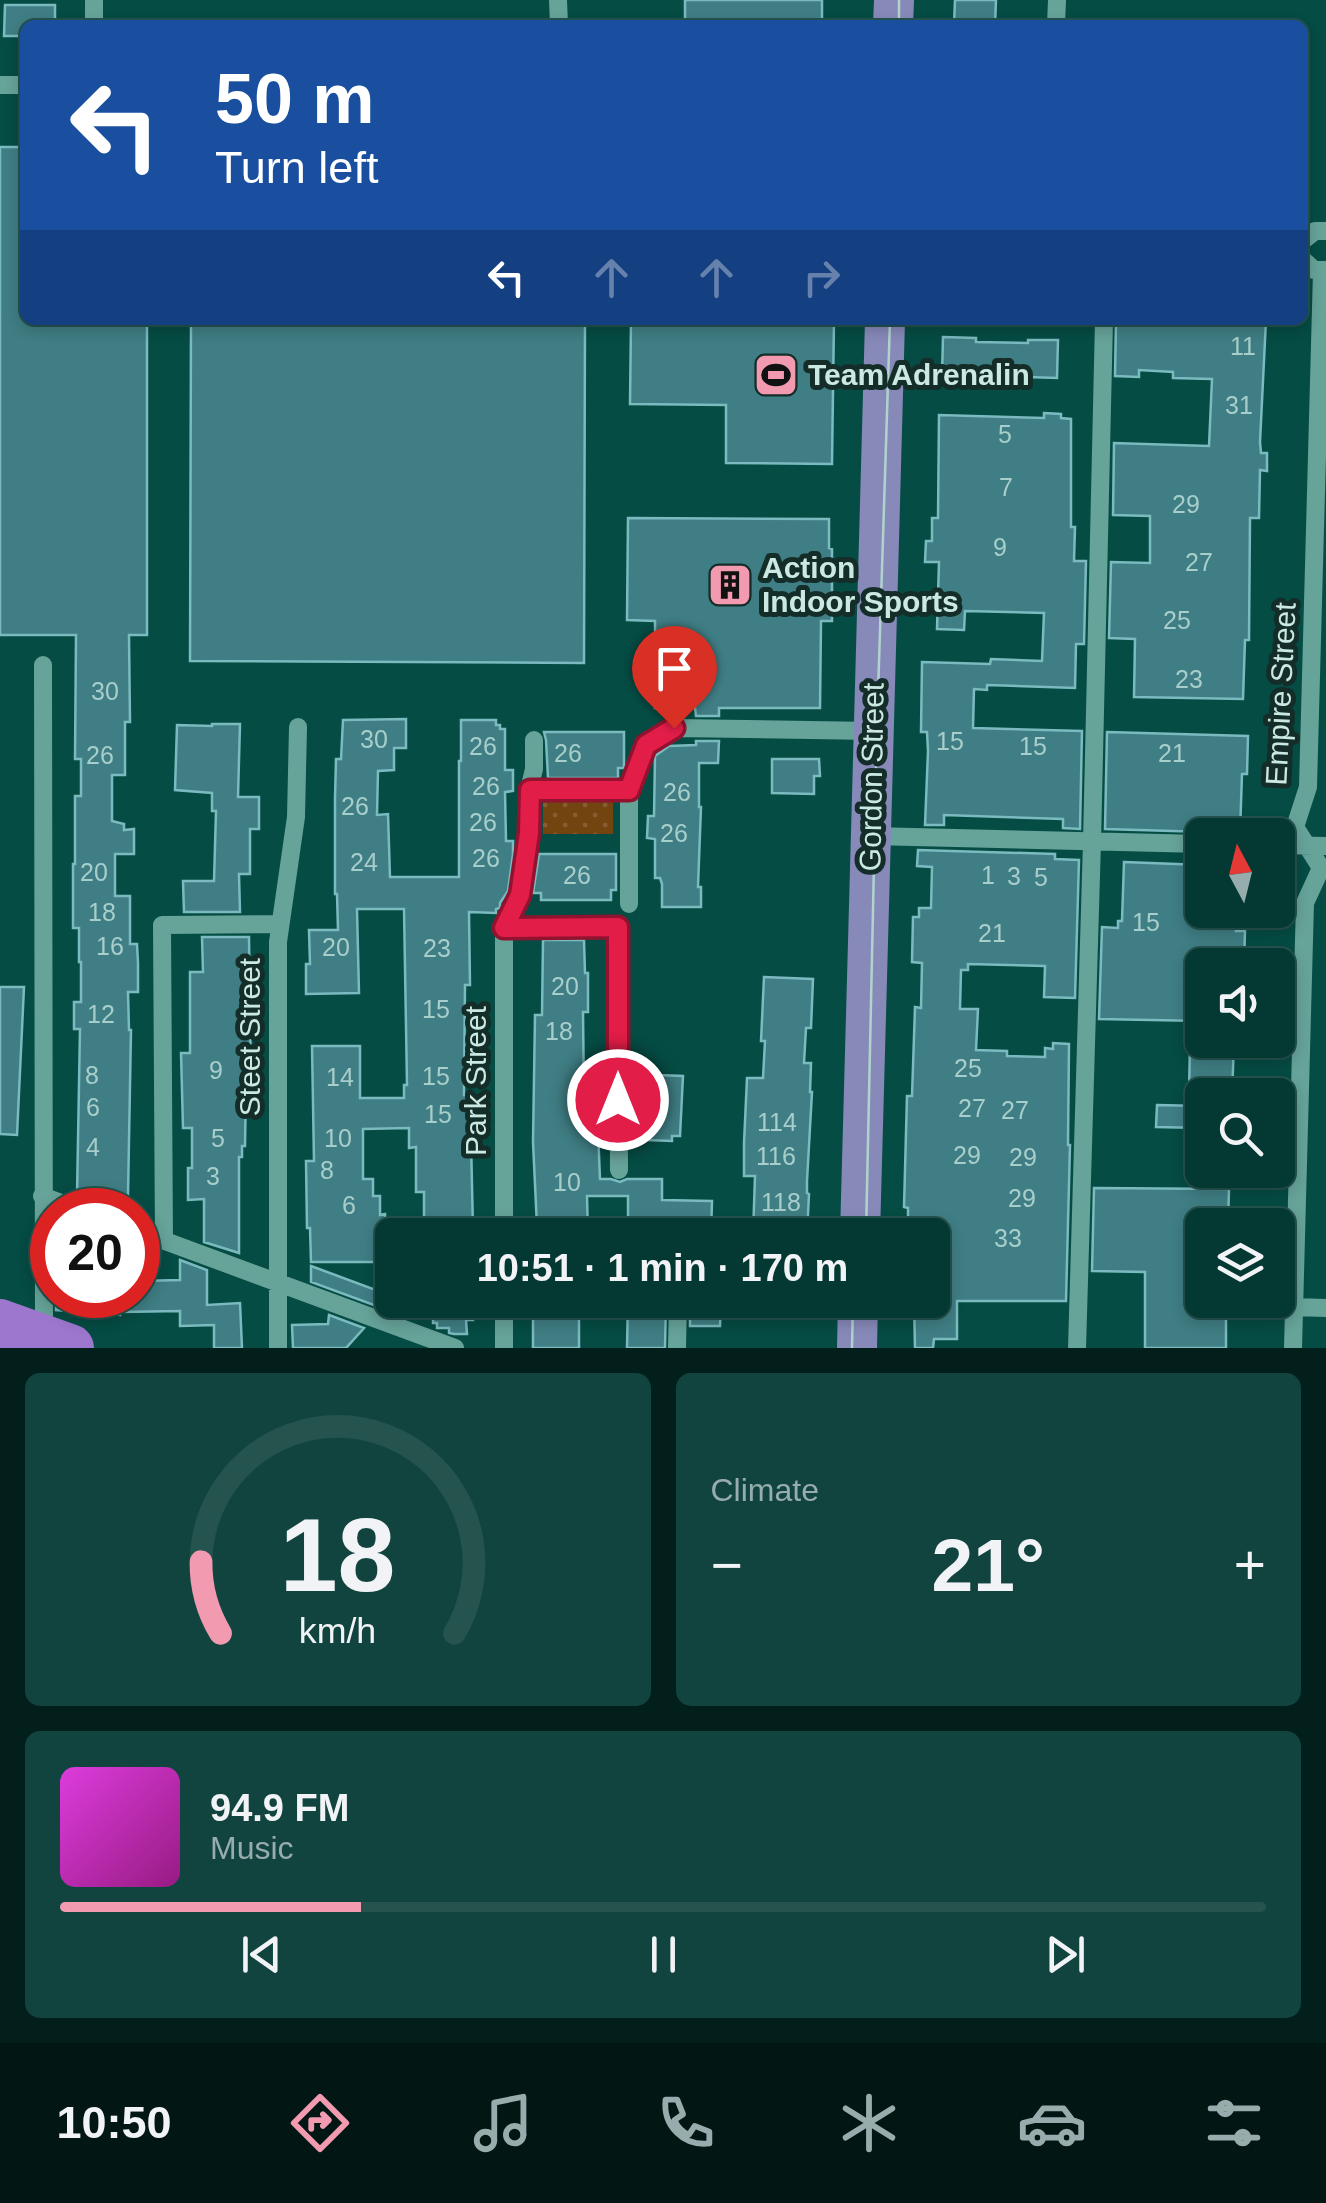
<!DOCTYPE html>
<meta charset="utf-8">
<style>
:root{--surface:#043933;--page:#12443f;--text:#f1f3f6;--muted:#97acac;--line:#25534e;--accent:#f19ab0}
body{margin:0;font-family:Arial,sans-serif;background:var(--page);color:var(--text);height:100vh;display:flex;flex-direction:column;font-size:38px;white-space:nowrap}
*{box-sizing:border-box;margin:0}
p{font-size:32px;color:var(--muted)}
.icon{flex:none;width:55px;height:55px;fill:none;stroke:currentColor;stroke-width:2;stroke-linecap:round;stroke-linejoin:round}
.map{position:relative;height:1348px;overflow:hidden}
.sheet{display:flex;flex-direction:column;gap:25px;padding:25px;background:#021f1c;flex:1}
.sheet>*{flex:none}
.top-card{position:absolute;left:20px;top:20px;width:1288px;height:305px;border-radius:15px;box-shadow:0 5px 15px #0003,0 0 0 2px var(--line);background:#1a4fa0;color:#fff;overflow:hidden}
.needle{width:65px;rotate:353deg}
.fabs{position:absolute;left:1185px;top:818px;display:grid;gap:20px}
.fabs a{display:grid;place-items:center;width:110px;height:110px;border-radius:15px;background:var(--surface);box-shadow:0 5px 15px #0003,0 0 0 2px var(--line);font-size:50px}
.speed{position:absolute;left:30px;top:1188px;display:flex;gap:20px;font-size:50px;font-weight:700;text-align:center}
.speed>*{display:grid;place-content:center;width:130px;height:130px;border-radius:50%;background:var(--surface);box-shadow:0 5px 15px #0003,0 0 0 2px var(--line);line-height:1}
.speed .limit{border:15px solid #d22;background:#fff;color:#111}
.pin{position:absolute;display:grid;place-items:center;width:85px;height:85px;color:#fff;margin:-102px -42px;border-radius:50% 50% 50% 0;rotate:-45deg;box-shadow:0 0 10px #0007}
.pin .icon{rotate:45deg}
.me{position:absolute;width:110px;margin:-55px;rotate:0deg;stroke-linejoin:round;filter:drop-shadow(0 0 8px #0008)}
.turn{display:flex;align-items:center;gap:35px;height:210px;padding:0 30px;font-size:45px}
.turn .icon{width:130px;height:130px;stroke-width:2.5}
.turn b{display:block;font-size:70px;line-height:85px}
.lanes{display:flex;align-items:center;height:95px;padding:0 30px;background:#0003;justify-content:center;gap:50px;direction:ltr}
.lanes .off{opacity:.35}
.big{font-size:75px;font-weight:700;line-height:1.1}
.sheet .card{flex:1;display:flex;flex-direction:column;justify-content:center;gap:15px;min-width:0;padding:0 35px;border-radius:15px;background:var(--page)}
.sheet .dial{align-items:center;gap:0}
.dial svg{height:260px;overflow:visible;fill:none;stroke:var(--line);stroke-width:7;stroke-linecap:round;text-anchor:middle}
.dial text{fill:var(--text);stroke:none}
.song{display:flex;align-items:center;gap:30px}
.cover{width:120px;height:120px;border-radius:15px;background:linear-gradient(135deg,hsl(300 70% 55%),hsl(310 70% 35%))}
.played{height:10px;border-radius:5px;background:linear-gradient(90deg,var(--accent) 25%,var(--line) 25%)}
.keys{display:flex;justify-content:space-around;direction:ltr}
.heat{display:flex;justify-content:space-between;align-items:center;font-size:55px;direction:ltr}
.sheet .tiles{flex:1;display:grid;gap:25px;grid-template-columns:1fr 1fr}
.card:last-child{grid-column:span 2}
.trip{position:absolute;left:375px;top:1218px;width:575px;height:100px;border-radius:15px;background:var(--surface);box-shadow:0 5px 15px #0003,0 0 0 2px var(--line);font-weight:700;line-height:100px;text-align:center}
.tab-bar{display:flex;height:160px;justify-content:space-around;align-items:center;background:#021714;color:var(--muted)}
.tab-bar .icon{width:70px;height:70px}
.tab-bar .current{color:var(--accent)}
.tab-bar b{font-size:45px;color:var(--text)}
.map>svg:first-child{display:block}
.green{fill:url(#green-dots)}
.building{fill:#3f7e84;stroke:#7bbabf;stroke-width:2.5}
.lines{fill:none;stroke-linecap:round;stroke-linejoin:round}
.minor{stroke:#66a399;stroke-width:18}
.major{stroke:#8789b9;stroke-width:40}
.highway{stroke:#9d77ce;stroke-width:48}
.tram{stroke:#b0d4cd;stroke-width:2.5}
.route-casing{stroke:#92132f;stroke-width:25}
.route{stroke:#e11d48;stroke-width:18}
.labels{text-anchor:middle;stroke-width:10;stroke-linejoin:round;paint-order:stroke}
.number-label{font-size:25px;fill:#a8cecb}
.poi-label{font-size:30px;font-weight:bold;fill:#cbe9e3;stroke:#142d29;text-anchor:start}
.street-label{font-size:30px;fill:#cbe9e3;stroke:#142d29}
</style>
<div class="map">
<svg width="1326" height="1348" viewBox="0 0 1326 1348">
<defs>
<pattern id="green-dots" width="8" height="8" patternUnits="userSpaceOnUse" patternTransform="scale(2.5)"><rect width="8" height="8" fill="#724410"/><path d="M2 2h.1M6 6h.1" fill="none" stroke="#855f33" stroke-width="1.8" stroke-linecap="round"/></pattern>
</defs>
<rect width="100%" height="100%" fill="#054c44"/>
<path class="green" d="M543,800H613V834H543Z"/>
<path class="building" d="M685,0H822V25H685Z
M955,0H996L995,25H954Z
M5,5H55V25H25V36H4Z
M0,147H25V320H147V635H129L130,722H125V775H112V821L124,824V830L134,829V854H115V896H130V944H137L138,963V992H128L129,1030H131L128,1196L77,1195L80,1029H74V1002H81V962H79V928H73V864H75V796H81V759H75L76,635H0Z
M191,320H585L584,663L190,661Z
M631,320H834L832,464L726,463V405L630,404Z
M1116,320L1185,322V320H1266L1260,442L1261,453H1267V471L1260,470L1259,518H1250L1249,640H1245L1243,699L1134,697L1135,639L1109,638L1111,562L1150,563V516L1113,515L1114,443L1209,446L1212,379L1173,378V372L1139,370V377L1115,376Z
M943,337L976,338V342L1028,343V340H1058L1057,378L1027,377V373L975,372V376L942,375Z
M1044,413L1061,414V418L1071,419V527H1075L1074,561H1086L1084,644H1076L1075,688L987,685V690L974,689L973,728L1082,731L1080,829L1063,828V819L944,815V825H925L928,751L927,732H921L922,662L990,664L991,659L1042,661L1044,613L965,611L964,630L937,629L939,562H925L926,541H932V518H938L939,415L1044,418Z
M628,518L829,519V548L832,549V621H821L820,708H719V716H696L695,708H655V621L627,620Z
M406,719V748H394V770L378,771L377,815L388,814L390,877H459V761H461V720H496V725H500V729H505V770H513V791L505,792L506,841H513V854L508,891L500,903V908L496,909V913L469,912L470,985H465L464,1095H470L473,1229H468V1235H424V1192H416V1147L409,1148V1128L363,1129V1179H373V1196H380V1215L385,1214L386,1228H392V1262H311L310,1228H307L306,1161H314L312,1046H360V1098H404V1085H407L404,909H357L359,993L306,994V964H310L309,930H338L337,894H335V798L336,759H341L343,720Z
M212,724H240L238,797H259V829H250V874H239L240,912H184L183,881H214L216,811H212V793L175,790L177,725L212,726Z
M544,732H624V768H618V778H548L546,740Z
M1107,732L1248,736L1247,774H1242L1240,833L1105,829Z
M696,741H719L718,763H699V807H701L698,887H701V907H662V884L660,878H655V839L647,838L648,816H654L655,756L669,746L696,745Z
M772,759H819L820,776H814V794L772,793Z
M918,850L1055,854V859L1079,860L1075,998L1044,997L1045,966L968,964V970H961L960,1009H978L976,1050L1007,1051V1056L1045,1057V1048L1053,1049V1043L1069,1044L1068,1145H1070L1066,1301H957V1339H934L933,1348H915L914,1300H932V1235H908V1208L904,1207L907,1096H912L915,1007L921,1008L922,963L912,962L913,917H919V908H931L932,867L917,866Z
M539,854H616V890H611V900H541V893H533Z
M1124,862L1202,865V910H1237L1236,931H1245L1244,965H1202V1021L1099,1019L1102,927L1118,928V921H1122Z
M202,937H249L251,1086H246L245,1146H242V1157H239V1253L204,1242V1199L188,1200V1168H192V1128H183L181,1053H190V972H203Z
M543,940H584L585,973H588V1012H583L584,1098H587L588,1131H598L600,1179H611L620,1182L627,1179H662V1200L712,1201L711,1235H628V1196H587L588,1235H543V1227H537L533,1142L535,1015H542Z
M764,977L813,979L811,1028H806L804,1063H811L810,1092H812L807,1181V1193L809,1194L807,1235H753L755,1176H744V1143L747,1078H763L765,1041H761Z
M0,987H24L17,1135L0,1134Z
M1190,1043L1234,1044L1232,1095H1189Z
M631,1074L683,1076L680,1136H672V1141L646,1140L648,1107L631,1106Z
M1157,1105L1202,1106V1128L1156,1127Z
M1094,1188L1229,1189L1228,1225H1202V1300H1226V1348H1145V1272L1092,1271Z
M180,1260L207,1270V1305L240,1303L242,1348H214V1325L180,1326V1311L120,1312V1315L56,1310V1295H138V1281L180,1280Z
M311,1266L392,1296L382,1308L311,1282Z
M433,1300H473V1320H466L467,1334H454L449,1333V1328H437V1323H433Z
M533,1300H579V1348H533Z
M628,1300H666L665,1348H627Z
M690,1300H721L720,1326H690Z
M329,1315L364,1328L346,1348H293L292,1325L328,1324Z"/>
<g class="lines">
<path class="minor" d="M558,0L559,25
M94,25V0
M1056,25L1057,0
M0,85H25
M1302,241L1315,231H1326
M1302,259L1314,270H1326
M43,665L44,1334
M529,790H629L646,745L674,728L874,731
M629,790V904
M871,836L1202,844
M1278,845L1326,846
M504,928L618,927L619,1170
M42,1196L80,1210
M138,1231L455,1348
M504,1235V928L520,895L529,833V790L534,769V740
M164,1241L162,925L279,924
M504,1300V1348
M1294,1307L1326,1308
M278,1348V942L296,817L298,727
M677,1348L678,1300
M1077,1348L1092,842L1104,320
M1293,1348L1305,903L1321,868L1295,827L1308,787L1322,271"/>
<path class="major" d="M893,25L894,0
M860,1235L885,320
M857,1348L858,1300"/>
<path class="highway" d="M0,1323L70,1348"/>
<path class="tram" d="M899,25V0
M866,1235L877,724L890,320
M852,1348L853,1300"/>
</g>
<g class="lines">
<defs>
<path id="route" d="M618,1100V927L504,928L520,895L529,833L530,790H629L646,745L674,728"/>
</defs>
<use href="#route" class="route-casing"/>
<use href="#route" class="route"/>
</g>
<defs>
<symbol id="stadium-square" viewBox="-11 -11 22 22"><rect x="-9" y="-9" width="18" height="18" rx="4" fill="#f19ab0" stroke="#142d29"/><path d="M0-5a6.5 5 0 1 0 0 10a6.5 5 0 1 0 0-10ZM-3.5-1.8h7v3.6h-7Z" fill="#111"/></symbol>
<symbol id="building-square" viewBox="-11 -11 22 22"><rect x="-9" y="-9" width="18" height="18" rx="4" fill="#f19ab0" stroke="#142d29"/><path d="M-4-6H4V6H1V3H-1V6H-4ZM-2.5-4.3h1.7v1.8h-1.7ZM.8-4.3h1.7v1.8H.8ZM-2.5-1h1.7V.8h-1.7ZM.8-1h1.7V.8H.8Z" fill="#111"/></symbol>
</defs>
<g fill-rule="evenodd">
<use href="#stadium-square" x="751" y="350" width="50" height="50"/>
<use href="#building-square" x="705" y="560" width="50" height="50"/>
</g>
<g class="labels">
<g class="number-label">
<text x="1243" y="355">11</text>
<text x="1239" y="414">31</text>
<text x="1005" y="443">5</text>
<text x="1006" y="496">7</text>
<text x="1186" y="513">29</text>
<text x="1000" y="556">9</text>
<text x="1199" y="571">27</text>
<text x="1177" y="629">25</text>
<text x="1189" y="688">23</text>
<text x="105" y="700">30</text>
<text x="374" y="748">30</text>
<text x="950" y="750">15</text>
<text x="483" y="755">26</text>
<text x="1033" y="755">15</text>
<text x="568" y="762">26</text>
<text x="1172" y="762">21</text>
<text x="100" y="764">26</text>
<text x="486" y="795">26</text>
<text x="677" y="801">26</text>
<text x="355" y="815">26</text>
<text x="483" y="831">26</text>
<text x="674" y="842">26</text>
<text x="486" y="867">26</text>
<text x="364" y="871">24</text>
<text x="94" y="881">20</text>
<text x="577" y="884">26</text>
<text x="988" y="884">1</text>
<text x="1014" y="885">3</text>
<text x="1041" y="886">5</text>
<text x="102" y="921">18</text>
<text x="1146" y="931">15</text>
<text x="992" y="942">21</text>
<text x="110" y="955">16</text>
<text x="336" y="956">20</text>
<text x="437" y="957">23</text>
<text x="565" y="995">20</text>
<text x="436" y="1018">15</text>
<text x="101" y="1023">12</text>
<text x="559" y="1040">18</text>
<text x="968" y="1077">25</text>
<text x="216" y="1079">9</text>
<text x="92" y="1084">8</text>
<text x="436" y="1085">15</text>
<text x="340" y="1086">14</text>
<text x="93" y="1116">6</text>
<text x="972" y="1117">27</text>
<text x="1015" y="1119">27</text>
<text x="438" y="1123">15</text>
<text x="777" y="1131">114</text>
<text x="218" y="1147">5</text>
<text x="338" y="1147">10</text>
<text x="93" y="1156">4</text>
<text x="967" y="1164">29</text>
<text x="776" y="1165">116</text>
<text x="1023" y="1166">29</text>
<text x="327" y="1179">8</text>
<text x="213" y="1185">3</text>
<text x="567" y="1191">10</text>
<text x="1022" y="1207">29</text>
<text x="781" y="1211">118</text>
<text x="349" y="1214">6</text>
<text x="1008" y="1247">33</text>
</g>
<g class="poi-label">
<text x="808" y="385">Team Adrenalin</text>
<text x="762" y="578">Action<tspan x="762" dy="34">Indoor Sports</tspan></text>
</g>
<g class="street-label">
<text transform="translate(1281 694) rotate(-87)" y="10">Empire Street</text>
<text transform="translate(872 777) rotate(-89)" y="10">Gordon Street</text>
<text transform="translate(250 1037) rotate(-90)" y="10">Steet Street</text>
<text transform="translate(476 1081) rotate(-90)" y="10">Park Street</text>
</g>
</g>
</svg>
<div class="fabs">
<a><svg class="needle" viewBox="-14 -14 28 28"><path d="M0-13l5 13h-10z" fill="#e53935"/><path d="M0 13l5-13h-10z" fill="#97acac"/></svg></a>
<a><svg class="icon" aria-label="sound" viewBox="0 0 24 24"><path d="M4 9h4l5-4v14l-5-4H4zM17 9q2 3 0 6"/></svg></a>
<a><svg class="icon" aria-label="search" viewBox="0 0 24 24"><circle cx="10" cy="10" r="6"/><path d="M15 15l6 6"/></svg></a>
<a><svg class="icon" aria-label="layers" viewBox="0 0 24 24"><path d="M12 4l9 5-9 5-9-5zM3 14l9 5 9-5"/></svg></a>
</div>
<div class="speed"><div class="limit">20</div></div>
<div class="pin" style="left:674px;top:728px;background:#d93025"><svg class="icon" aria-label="arrive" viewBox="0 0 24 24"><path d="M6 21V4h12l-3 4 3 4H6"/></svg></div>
<svg class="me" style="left:618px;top:1100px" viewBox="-20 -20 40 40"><circle r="17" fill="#e11d48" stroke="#fff" stroke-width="3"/><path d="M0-11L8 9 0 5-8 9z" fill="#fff"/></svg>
<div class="trip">10:51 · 1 min · 170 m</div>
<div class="top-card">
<div class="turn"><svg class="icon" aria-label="left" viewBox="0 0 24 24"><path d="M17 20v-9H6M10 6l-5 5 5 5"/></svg><div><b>50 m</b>Turn left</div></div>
<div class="lanes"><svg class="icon" aria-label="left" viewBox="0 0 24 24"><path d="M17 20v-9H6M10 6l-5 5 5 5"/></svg><svg class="icon off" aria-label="ahead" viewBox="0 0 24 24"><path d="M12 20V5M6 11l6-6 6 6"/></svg><svg class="icon off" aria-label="ahead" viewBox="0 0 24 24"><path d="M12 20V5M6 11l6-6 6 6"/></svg><svg class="icon off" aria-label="right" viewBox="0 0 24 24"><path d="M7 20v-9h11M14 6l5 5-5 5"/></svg></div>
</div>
</div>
<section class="sheet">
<div class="tiles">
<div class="card dial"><svg viewBox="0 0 100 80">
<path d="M14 69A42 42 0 1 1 86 69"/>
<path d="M14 69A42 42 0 0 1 8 47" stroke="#f19ab0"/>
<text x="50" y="56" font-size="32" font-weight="700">18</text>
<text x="50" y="72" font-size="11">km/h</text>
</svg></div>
<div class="card"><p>Climate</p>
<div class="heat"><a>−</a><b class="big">21°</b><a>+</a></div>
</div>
<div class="card">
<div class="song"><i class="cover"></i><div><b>94.9 FM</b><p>Music</p></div></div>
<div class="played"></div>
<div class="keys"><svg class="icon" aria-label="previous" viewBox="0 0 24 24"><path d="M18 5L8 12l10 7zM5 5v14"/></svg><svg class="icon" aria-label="pause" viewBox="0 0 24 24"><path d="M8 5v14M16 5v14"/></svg><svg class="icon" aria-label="next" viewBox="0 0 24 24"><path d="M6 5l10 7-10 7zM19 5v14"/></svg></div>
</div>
</div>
</section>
<nav class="tab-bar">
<b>10:50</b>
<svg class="icon current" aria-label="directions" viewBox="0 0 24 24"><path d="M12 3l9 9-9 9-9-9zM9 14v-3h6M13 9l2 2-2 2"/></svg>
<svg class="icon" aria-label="music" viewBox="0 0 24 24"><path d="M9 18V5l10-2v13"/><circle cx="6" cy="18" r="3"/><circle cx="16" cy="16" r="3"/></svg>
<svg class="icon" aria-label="phone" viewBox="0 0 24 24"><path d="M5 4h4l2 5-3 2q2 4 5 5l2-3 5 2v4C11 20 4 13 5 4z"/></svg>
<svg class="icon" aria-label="climate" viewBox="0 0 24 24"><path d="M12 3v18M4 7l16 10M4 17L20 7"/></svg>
<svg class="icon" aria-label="car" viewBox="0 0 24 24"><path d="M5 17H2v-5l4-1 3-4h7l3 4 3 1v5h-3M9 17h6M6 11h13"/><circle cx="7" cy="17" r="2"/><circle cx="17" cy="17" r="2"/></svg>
<svg class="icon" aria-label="filters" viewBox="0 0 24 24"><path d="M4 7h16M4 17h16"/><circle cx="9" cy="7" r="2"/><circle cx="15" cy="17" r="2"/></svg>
</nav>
